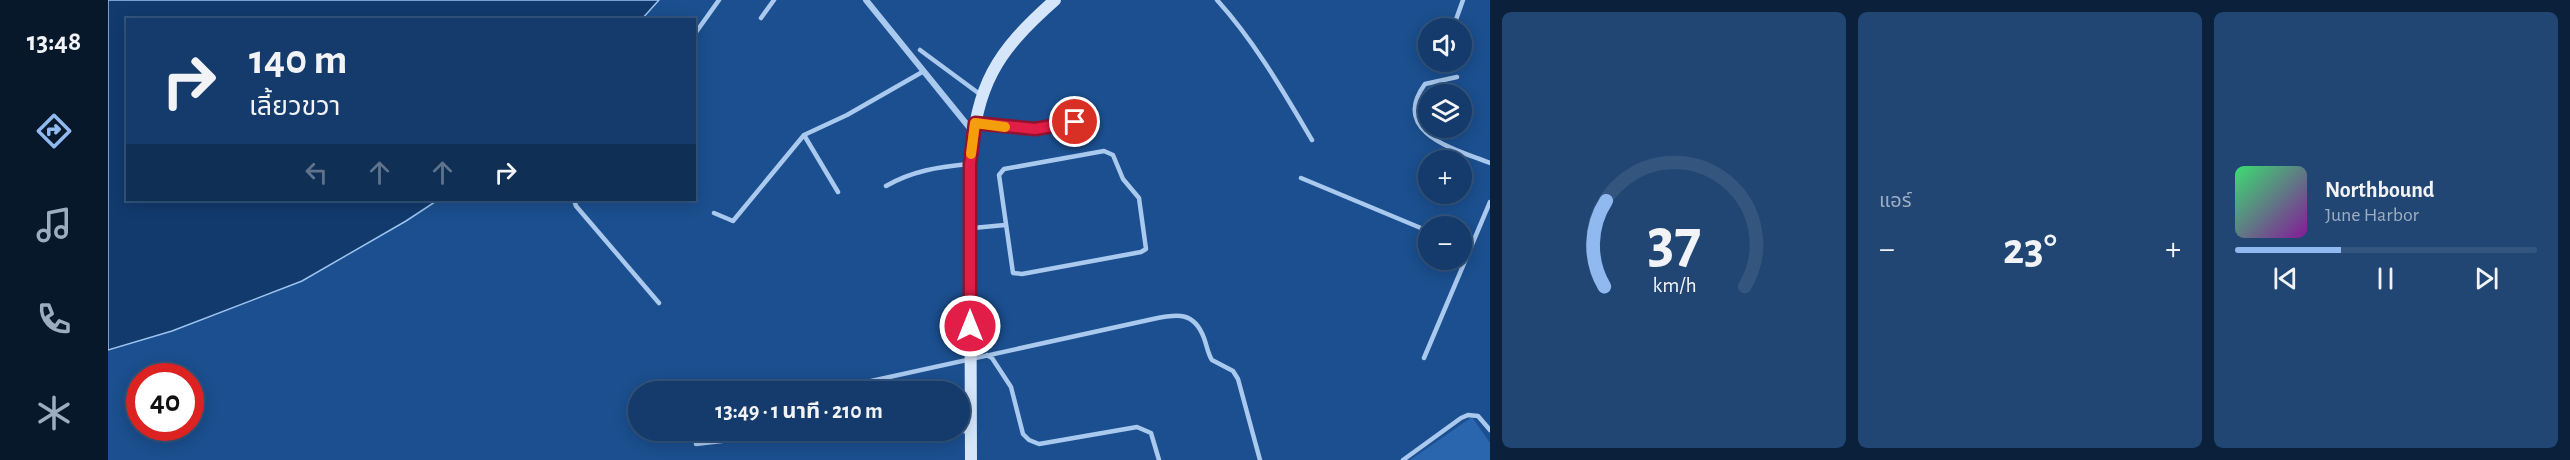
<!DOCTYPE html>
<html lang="th">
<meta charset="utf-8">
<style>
:root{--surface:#143b6b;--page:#214673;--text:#f1f3f6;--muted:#9dadc1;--line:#33557e;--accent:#90b9f0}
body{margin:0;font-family:"Alegreya Sans","Noto Sans Thai",sans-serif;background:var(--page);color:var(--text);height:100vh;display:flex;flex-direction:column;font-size:22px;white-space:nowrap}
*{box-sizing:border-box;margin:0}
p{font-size:20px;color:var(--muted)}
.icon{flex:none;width:33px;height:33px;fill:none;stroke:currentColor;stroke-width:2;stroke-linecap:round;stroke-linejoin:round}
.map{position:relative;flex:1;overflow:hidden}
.drawer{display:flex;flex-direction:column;gap:12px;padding:12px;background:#0b203b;width:1080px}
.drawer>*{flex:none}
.banner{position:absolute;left:18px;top:18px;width:570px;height:183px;border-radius:0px;box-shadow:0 3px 15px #0003,0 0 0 2px var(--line);background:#143b6b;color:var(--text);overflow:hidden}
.buttons{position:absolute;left:1310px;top:18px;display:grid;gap:12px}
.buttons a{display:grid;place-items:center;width:54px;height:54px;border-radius:50%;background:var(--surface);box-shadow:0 3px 15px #0003,0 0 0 2px var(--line);font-size:30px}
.speed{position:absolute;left:18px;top:363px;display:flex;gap:12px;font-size:30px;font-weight:700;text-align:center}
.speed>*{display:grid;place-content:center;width:78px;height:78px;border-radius:50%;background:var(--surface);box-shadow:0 3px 15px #0003,0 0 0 2px var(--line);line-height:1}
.speed .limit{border:9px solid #d22;background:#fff;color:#111}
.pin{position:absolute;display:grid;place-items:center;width:51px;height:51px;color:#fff;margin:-26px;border:3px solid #fff;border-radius:50%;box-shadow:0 2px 6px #0007}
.me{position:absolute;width:66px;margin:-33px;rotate:0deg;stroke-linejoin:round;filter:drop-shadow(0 0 4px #0008)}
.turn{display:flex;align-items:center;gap:21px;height:126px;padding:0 24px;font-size:27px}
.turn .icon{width:78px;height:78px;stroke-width:2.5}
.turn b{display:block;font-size:42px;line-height:51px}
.lanes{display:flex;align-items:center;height:57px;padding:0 24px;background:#0003;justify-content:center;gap:30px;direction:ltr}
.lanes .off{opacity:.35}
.big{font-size:45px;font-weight:700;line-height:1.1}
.drawer .widget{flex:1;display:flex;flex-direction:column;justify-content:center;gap:9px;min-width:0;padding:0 21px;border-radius:9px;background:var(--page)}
.drawer .dial{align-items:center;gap:0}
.dial svg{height:156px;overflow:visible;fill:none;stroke:var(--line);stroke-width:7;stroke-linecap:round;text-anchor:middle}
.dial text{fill:var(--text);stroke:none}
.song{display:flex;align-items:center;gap:18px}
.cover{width:72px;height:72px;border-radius:9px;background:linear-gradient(135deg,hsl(140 70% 55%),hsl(290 70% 35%))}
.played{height:6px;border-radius:3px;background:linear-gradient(90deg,var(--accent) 35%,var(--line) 35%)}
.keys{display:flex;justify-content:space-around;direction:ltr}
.heat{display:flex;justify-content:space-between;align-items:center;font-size:33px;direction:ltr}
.drawer .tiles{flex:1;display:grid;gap:12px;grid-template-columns:repeat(3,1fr)}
.trip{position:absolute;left:520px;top:381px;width:342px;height:60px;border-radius:30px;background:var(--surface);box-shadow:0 3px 15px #0003,0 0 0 2px var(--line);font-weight:700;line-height:60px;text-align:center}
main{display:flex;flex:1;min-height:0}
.dock{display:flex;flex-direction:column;width:108px;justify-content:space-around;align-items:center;background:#08182b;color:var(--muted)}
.dock .icon{width:42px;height:42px}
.dock .active{color:var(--accent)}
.dock b{font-size:27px;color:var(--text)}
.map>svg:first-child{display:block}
.water{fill:#123a6d;stroke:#9cc4f0;stroke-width:1.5}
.building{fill:#2a66ad}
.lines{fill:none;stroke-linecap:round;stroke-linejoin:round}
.lane{stroke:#a9c9ee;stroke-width:4.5}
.street{stroke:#a9c9ee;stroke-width:6}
.secondary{stroke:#d6e6fa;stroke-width:12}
.route-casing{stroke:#92132f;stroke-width:15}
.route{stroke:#e11d48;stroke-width:10}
.slow{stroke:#f59e0b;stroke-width:10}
</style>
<main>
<nav class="dock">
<b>13:48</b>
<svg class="icon active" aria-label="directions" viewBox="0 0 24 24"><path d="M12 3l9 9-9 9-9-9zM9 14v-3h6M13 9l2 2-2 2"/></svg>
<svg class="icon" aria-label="music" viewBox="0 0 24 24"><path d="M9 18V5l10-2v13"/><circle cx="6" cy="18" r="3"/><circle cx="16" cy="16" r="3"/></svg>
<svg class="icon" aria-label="phone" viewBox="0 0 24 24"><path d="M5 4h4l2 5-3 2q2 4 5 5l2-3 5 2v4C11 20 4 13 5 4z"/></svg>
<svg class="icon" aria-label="climate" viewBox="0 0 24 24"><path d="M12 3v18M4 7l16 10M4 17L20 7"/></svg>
</nav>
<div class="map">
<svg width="1382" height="460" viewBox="0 0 1382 460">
<rect width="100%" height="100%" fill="#1b4f8f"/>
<path class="water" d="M0,0H551L533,20H20V200H330L298,221L194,281L64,331L0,350Z"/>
<path class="building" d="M1364,417L1382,443V460H1302Z"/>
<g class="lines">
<path class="lane" d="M1109,0C1147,42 1175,91 1204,140
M653,18L666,0
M1345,28L1355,0
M586,35L611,0
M812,50L873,95
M1349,77L1317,84C1281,133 1349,150 1382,163
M870,124L927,129L967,122
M696,135L730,192
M996,151L1005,155L1015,179L1031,198L1038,249L1033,252L914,274L905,273L891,175L896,169Z
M1193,178L1320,231
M778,186C804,171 830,167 860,164
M466,200L468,206L551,303
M606,213L625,221L696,135L739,115L816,71
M865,228L897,225
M1353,245L1361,248
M879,355L884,358L903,387L915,434L921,440L931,444L1029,427L1043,433L1051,460
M1316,358L1382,202
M713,392L1045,319C1069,314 1086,311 1096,338C1099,346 1100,354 1104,360L1125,371L1130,379L1152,460
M784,430L789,433L860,431
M588,444L707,430
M1295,460L1353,418L1360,415L1370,416L1382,430"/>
<path class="street" d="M758,0L865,132"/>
<path class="secondary" d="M863,460L862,164C869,84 887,53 947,0"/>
</g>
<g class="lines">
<defs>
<path id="route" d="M862,326V164L867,123L927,129L967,122"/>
</defs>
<use href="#route" class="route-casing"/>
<use href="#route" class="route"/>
<path class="slow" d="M863,154L867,123L897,127"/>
</g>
</svg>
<div class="buttons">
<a><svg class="icon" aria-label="sound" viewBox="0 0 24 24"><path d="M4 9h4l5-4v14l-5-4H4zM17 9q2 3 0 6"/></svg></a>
<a><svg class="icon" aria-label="layers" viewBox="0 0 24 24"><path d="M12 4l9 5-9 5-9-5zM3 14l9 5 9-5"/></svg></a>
<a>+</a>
<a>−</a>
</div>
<div class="speed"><div class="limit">40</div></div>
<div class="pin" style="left:967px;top:122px;background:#d93025"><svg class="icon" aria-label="arrive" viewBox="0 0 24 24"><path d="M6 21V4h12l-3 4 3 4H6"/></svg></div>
<svg class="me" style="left:862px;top:326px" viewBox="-20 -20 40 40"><circle r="17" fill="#e11d48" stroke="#fff" stroke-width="3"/><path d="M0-11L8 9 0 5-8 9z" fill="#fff"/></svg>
<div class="trip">13:49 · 1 นาที · 210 m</div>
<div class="banner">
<div class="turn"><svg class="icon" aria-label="right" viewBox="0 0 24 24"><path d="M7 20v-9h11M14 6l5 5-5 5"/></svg><div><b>140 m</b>เลี้ยวขวา</div></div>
<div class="lanes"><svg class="icon off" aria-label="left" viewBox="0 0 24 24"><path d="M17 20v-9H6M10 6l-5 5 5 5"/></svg><svg class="icon off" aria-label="ahead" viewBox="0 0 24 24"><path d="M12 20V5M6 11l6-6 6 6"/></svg><svg class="icon off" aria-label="ahead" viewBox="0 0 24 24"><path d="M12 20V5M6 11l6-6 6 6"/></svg><svg class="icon" aria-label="right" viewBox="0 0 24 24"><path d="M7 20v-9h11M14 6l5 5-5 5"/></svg></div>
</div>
</div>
<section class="drawer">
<div class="tiles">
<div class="widget dial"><svg viewBox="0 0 100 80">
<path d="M14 69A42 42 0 1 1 86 69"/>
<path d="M14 69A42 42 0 0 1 15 25" stroke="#90b9f0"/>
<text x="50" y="56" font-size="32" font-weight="700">37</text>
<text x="50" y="72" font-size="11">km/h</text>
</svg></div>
<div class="widget"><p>แอร์</p>
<div class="heat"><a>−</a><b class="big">23°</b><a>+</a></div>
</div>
<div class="widget">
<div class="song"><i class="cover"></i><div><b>Northbound</b><p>June Harbor</p></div></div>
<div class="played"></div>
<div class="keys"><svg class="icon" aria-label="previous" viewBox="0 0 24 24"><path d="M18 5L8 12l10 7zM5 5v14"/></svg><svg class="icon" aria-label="pause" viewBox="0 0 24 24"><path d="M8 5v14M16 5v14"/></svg><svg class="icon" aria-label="next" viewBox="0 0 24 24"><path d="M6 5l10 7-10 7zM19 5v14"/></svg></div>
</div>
</div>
</section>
</main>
